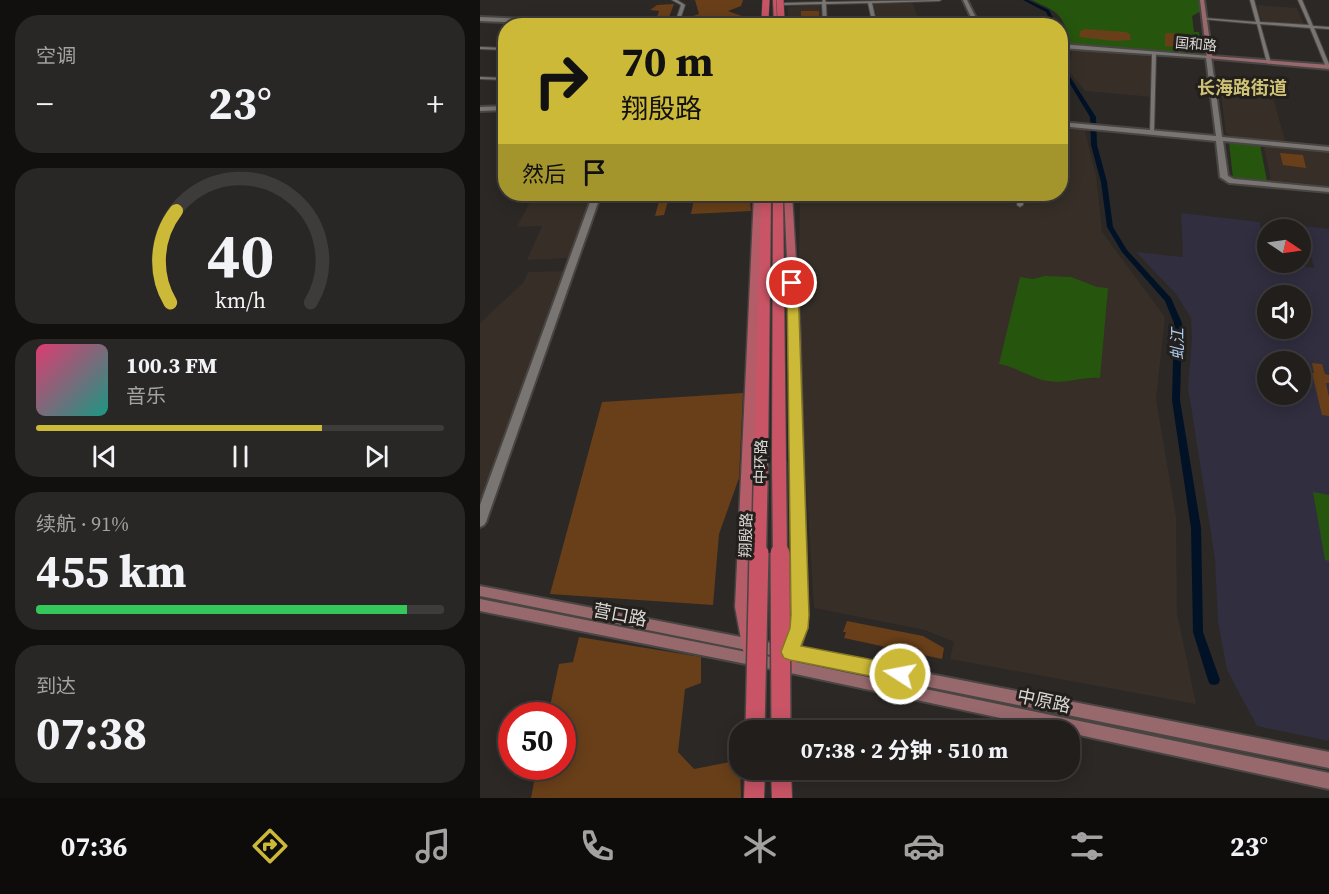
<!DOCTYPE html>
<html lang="zh">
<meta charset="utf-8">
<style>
:root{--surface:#211e1c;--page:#292725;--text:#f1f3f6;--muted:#a2a2a3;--line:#3e3c3b;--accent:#cdb938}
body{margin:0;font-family:"Source Serif 4","Noto Sans SC",serif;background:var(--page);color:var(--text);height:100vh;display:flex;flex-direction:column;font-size:22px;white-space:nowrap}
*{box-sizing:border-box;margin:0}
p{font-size:20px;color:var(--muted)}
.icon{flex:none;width:33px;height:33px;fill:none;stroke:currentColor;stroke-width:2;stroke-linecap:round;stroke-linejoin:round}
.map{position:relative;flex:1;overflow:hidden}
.panel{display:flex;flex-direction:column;gap:15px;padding:15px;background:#12100f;width:480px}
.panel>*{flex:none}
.top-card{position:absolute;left:18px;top:18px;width:570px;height:183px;border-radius:24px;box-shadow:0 3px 15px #0003,0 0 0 2px var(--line);background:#cdb938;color:#111;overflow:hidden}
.needle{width:39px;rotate:103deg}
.fabs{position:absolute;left:777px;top:219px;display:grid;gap:12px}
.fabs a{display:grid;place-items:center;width:54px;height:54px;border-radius:50%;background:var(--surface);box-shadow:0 3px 15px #0003,0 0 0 2px var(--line);font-size:30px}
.speed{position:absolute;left:18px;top:702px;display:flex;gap:12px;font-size:30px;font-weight:700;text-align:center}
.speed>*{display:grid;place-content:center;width:78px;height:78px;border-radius:50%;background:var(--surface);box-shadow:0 3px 15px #0003,0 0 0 2px var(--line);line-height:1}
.speed .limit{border:9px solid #d22;background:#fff;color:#111}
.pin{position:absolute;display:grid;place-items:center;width:51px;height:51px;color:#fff;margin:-26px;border:3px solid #fff;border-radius:50%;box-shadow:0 2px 6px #0007}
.me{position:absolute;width:66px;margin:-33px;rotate:281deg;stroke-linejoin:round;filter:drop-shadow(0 0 4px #0008)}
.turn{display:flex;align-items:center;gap:21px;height:126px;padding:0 24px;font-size:27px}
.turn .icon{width:78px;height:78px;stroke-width:2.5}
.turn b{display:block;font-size:42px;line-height:51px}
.then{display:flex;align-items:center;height:57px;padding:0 24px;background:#0003;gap:12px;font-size:22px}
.big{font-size:45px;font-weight:700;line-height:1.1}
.panel .card{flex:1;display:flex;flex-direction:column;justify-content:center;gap:9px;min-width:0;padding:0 21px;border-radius:24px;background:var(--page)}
.panel .dial{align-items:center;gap:0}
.dial svg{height:156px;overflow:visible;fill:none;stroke:var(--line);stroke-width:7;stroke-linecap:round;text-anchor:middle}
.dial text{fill:var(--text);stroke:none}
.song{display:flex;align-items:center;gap:18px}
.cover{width:72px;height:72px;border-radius:9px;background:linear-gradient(135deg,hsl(340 70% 55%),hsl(170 70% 35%))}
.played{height:6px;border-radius:3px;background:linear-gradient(90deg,var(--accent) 70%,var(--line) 70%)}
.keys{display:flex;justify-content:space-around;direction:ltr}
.heat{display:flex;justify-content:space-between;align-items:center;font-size:33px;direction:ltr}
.charge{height:9px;border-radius:4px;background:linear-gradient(90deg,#34c759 91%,var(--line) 0)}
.trip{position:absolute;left:249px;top:720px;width:351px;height:60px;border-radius:24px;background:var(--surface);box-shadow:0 3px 15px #0003,0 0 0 2px var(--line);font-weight:700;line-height:60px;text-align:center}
.tab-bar{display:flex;height:96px;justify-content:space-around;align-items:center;background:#0d0c0b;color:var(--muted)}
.tab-bar .icon{width:42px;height:42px}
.tab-bar .selected{color:var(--accent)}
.tab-bar b{font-size:27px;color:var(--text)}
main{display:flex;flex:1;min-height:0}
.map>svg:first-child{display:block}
.built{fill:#362e27}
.medical{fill:#302e3f;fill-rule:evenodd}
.green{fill:#26560d}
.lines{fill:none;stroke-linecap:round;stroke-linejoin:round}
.canal{fill:#011227;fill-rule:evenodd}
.building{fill:#683f19}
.minor-casing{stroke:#484543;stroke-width:2}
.tertiary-casing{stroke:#484543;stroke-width:4}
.secondary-casing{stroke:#484543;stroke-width:4}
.primary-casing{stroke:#484543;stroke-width:3}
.trunk-casing{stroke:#484543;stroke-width:2}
.minor{fill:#797572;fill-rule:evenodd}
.tertiary{fill:#797572;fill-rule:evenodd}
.secondary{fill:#97696d;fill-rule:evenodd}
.primary{fill:#b45c68;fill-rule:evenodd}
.trunk{fill:#c85465;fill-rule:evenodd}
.trunk-bridge-far2-casing{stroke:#484543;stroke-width:8;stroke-linecap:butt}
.trunk-bridge-far1-casing{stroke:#484543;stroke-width:17;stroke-linecap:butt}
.trunk-bridge-casing{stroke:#484543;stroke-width:22;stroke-linecap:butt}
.trunk-bridge-far2{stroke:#c85465;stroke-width:7}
.trunk-bridge-far1{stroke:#c85465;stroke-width:14}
.trunk-bridge{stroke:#c85465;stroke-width:19}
.route{fill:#cdb938;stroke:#857824;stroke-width:1.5}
.labels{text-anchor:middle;stroke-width:6;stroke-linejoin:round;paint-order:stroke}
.far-street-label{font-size:14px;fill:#dbd9d7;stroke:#221f1c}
.street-label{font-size:15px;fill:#dbd9d7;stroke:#221f1c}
.water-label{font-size:16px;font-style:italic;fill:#abccf2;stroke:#221f1c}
.far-district-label{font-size:18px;font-weight:bold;fill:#d0c375;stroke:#221f1c}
.near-street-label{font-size:18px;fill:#dbd9d7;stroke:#221f1c}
</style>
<main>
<section class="panel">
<div class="card"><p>空调</p>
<div class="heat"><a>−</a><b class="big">23°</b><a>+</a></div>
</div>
<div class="card dial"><svg viewBox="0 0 100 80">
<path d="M14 69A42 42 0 1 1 86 69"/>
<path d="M14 69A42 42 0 0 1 17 22" stroke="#cdb938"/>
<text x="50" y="56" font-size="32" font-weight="700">40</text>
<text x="50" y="72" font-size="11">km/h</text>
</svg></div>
<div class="card">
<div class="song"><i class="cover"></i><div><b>100.3 FM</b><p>音乐</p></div></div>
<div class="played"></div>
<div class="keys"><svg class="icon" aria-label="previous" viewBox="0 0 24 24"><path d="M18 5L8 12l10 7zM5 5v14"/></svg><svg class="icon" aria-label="pause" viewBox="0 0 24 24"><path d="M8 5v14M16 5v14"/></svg><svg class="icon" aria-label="next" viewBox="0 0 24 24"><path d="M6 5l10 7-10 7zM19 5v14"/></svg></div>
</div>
<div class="card"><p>续航 · 91%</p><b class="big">455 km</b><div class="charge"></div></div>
<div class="card"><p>到达</p><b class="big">07:38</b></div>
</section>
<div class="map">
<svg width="849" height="798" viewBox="0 0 849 798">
<rect width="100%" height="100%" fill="#2c2826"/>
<path class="built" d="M432,2L441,25H399L393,3Z
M340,5L342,25L308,24V7Z
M777,5L817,8L824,24L782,22Z
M597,48L673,54L672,97L605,91L589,71L592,49Z
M741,94L793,98L805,141L754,137L746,133Z
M581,126L604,128L616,175L622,232L685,317L676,399L696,517L697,613L716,704L470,659L474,642L445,630L334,608L323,431L318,308L320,194H537L535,204L544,205L547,194H580Z
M784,145L849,152V188L791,182Z
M45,194H114L89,258L47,260L62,226L37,227L53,196L44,195Z
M85,271L0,503V323L43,283L48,272Z"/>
<path class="medical" d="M701,213L780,222L785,263L834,268L824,226L849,229V741L777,726L747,670L738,622L735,559L708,387L712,338L711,318L696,294L656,252L703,257ZM788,296H820V328H788ZM788,362H820V394H788Z"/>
<path class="green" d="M552,0H719L721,11L712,16L714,32H719L721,52L715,54L590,44C582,13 581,14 552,0Z
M749,142L780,145L787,181L753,178Z
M565,276L591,277L617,287L628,288L620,378C602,376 587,384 568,381C550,378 537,367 519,364L540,277L553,279Z
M833,492L849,495V561L845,560Z"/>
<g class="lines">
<path class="canal" d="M543,0H548L569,10L577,26H573L566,12Z
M580,37L590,48L585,69L616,117L617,145L627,182L633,227L647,250L691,298L702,323L700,400L721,528L723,632L740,680L738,684L734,685L730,684L728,680L713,632L711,528L692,400L694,323L685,301L642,252L627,227L621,182L611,145L610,117L581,69L586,48L580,41Z"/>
</g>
<path class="building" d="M215,0H263L261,6L248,11L267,18L250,23L240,21L231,25L219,23L213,16L219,14Z
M194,4L189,17H177L179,11L170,10L177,5Z
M321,11H339V18H335V25L321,24Z
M605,29L646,32L650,34L651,40L635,41L599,37L600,31Z
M687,33L709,34L712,36L713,48L685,46V34Z
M800,153L823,155L826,168L803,165Z
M181,194H190L184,215L175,216Z
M203,194H235L234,200H249V194H269L271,211L211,214L214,199L202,200Z
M832,363L842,364L845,374L849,375V383H846L849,397V416L842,415L832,373H834Z
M263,393L259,478L239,534L233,605L70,594L122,402Z
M367,621L443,636L464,648L462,659L364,638L366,632H363Z
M99,637L221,657V683L205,689L198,752L214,769L260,760L261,798H51L57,766H82V716H68L79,664L93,662Z"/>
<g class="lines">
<defs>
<path id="minor" d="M192,0H197L205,5L198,26H194L201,5Z
M343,0H345L346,2L461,0L459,1L392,3L397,26H393L388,3L346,4L347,26H343L342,4L303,5L301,4L303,3L342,2Z
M770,0H774L780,22L829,25L818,0H822L833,26L849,27V29L834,28L849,64V68L846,67L830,28L780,24L791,63L789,64L787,63L777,24L722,19L724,18L776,22Z
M0,47L26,48V50L0,49Z
M674,53L676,54L674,132L672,133L670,132L672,54Z
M0,77L26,78V80L0,79Z
M539,194H545L543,205L540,207L537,205Z"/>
<path id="tertiary" d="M483,0H487L500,26H495Z
M0,17L172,24L174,26H122L0,21Z
M580,44L731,56L742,137L849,147V151L743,141L748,176L754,179L849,188V192L749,183L740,177L736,141L580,126V122L736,136L726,58L580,48Z
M26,106V110L0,111V107Z
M113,194H121L6,522L4,525L0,527V505Z"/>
<path id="secondary" d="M720,0H724L732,56L849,65V69L727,58Z
M0,586L849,752V768L0,596Z
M0,599L306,660L849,773V789L590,733V730H577L306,672L0,611Z"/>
<path id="primary" d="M274,194H282L271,607L279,650L277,655L271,657L265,655L263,650L255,607Z
M304,194H312L320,325L328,615L327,628L314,669L312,674L306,676L300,674L298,669L311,628L312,615L310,325Z"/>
<path id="trunk" d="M293,0H299L300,26H294Z
M39,20L136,24L139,26L41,23Z
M281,194H291L288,464L286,468H276L274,464Z
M293,194H303L306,462L304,466H294L292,462Z
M265,770H285L284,798H264Z
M291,770H311L312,798H292Z"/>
</defs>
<use href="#minor" class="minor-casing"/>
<use href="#tertiary" class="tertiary-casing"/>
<use href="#secondary" class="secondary-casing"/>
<use href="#primary" class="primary-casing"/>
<use href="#trunk" class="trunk-casing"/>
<use href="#minor" class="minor"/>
<use href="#tertiary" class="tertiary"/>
<use href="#secondary" class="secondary"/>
<use href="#primary" class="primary"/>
<use href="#trunk" class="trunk"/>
<defs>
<path id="trunk-bridge-far2" d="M300,0L301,19L308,26
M277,26L285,19L286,0"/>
<path id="trunk-bridge-far1" d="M299,462L300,555
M279,555L281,464"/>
<path id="trunk-bridge" d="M300,553L301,730
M275,730L279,553"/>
</defs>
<use href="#trunk-bridge-far2" class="trunk-bridge-far2-casing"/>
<use href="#trunk-bridge-far1" class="trunk-bridge-far1-casing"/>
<use href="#trunk-bridge" class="trunk-bridge-casing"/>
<use href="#trunk-bridge-far2" class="trunk-bridge-far2"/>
<use href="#trunk-bridge-far1" class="trunk-bridge-far1"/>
<use href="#trunk-bridge" class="trunk-bridge"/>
</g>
<path class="route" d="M312,279L318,283L329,615L328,628L321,646L420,665L427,668L430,674L427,680L420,682L310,660L304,658L301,652L310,628L311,615L307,283Z"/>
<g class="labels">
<g class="far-street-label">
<text transform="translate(716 44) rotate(5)" y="5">国和路</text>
</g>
<g class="street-label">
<text transform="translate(281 462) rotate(-89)" y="5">中环路</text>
<text transform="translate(266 535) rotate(-88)" y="5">翔殷路</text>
</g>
<g class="water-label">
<text transform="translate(697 344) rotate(-90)" y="6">虬江</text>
</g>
<g class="far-district-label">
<text x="762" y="94">长海路街道</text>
</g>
<g class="near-street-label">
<text transform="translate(140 615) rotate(11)" y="6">营口路</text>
<text transform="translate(564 701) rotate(12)" y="6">中原路</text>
</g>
</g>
</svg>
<div class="fabs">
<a><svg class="needle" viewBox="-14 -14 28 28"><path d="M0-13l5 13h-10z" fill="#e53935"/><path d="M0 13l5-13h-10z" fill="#a2a2a3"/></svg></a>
<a><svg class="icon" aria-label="sound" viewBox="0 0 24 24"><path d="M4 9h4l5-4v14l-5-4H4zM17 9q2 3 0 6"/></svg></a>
<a><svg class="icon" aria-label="search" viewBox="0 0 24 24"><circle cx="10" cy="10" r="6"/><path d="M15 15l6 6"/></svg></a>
</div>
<div class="speed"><div class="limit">50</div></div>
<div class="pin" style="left:312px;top:283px;background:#d93025"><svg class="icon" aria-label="arrive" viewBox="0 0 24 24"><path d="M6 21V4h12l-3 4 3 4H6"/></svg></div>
<svg class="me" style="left:420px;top:674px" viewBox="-20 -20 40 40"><circle r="17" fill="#cdb938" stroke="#fff" stroke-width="3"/><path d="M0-11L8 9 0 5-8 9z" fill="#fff"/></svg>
<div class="trip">07:38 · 2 分钟 · 510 m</div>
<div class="top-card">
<div class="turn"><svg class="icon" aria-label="right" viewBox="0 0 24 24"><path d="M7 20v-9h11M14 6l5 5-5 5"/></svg><div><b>70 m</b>翔殷路</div></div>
<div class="then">然后<svg class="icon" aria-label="arrive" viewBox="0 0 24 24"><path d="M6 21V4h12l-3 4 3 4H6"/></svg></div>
</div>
</div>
</main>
<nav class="tab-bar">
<b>07:36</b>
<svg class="icon selected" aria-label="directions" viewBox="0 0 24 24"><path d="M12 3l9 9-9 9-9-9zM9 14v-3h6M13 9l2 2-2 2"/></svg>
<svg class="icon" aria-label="music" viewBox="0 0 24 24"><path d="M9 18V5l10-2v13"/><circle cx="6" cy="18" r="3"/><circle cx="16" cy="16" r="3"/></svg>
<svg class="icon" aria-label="phone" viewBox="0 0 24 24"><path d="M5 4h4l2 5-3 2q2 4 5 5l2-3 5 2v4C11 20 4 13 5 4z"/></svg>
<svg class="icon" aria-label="climate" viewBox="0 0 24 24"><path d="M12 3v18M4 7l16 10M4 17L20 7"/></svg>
<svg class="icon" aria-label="car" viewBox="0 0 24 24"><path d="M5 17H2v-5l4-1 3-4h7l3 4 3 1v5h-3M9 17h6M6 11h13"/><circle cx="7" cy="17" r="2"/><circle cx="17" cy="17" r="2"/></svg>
<svg class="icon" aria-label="filters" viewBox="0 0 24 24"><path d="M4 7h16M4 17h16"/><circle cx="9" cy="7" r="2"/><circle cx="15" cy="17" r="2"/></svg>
<b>23°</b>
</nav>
